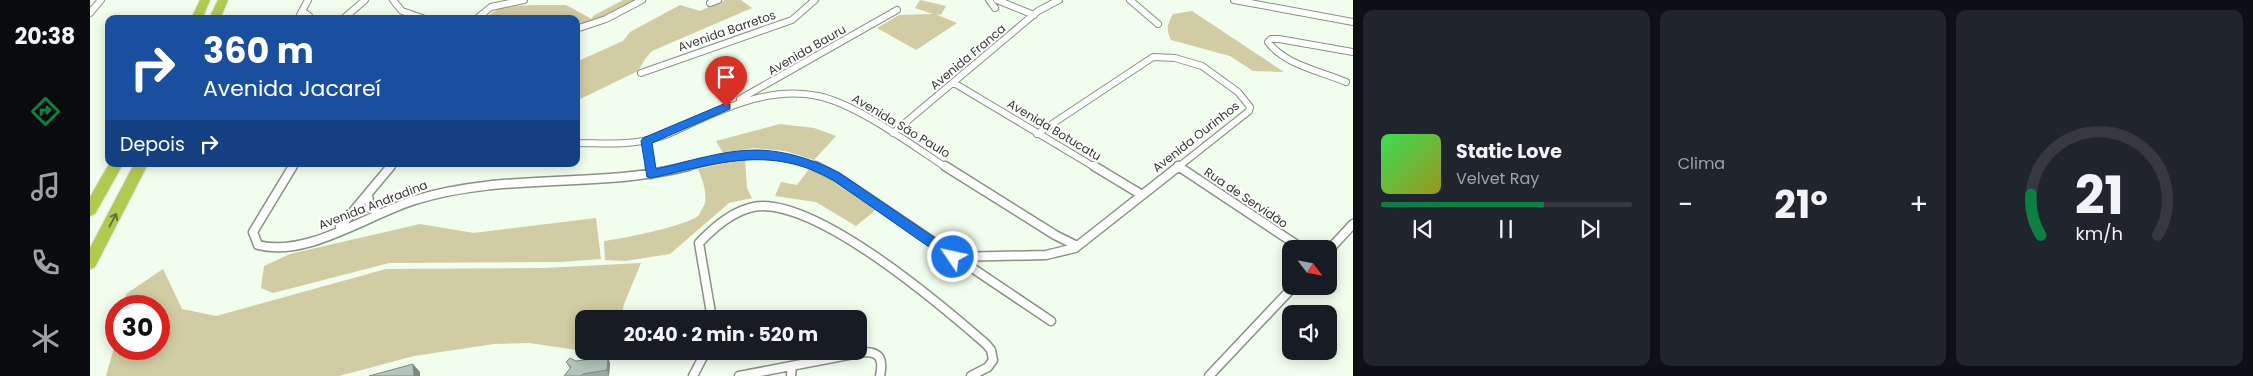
<!DOCTYPE html>
<html lang="pt">
<meta charset="utf-8">
<style>
:root{--surface:#171b24;--page:#20242c;--text:#f1f3f6;--muted:#9ea1a6;--line:#363941;--accent:#0b8043}
body{margin:0;font-family:Poppins,sans-serif;background:var(--page);color:var(--text);height:100vh;display:flex;flex-direction:column;font-size:19px;white-space:nowrap}
*{box-sizing:border-box;margin:0}
p{font-size:16px;color:var(--muted)}
.icon{flex:none;width:28px;height:28px;fill:none;stroke:currentColor;stroke-width:2;stroke-linecap:round;stroke-linejoin:round}
.map{position:relative;flex:1;overflow:hidden}
.details{display:flex;flex-direction:column;gap:10px;padding:10px;background:#0d0f14;width:900px}
.details>*{flex:none}
.top-card{position:absolute;left:15px;top:15px;width:475px;height:152px;border-radius:10px;box-shadow:0 2px 12px #0003;background:#1a4fa0;color:#fff;overflow:hidden}
.needle{width:32px;rotate:122deg}
.fabs{position:absolute;left:1192px;top:240px;display:grid;gap:10px}
.fabs a{display:grid;place-items:center;width:55px;height:55px;border-radius:10px;background:var(--surface);box-shadow:0 2px 12px #0003;font-size:25px}
.speed{position:absolute;left:15px;top:295px;display:flex;gap:10px;font-size:25px;font-weight:700;text-align:center}
.speed>*{display:grid;place-content:center;width:65px;height:65px;border-radius:50%;background:var(--surface);box-shadow:0 2px 12px #0003;line-height:1}
.speed .limit{border:8px solid #d22;background:#fff;color:#111}
.pin{position:absolute;display:grid;place-items:center;width:42px;height:42px;color:#fff;margin:-51px -21px;border-radius:50% 50% 50% 0;rotate:-45deg;box-shadow:0 0 5px #0007}
.pin .icon{rotate:45deg}
.me{position:absolute;width:55px;margin:-28px;rotate:304deg;stroke-linejoin:round;filter:drop-shadow(0 0 4px #0008)}
.turn{display:flex;align-items:center;gap:18px;height:105px;padding:0 15px;font-size:22px}
.turn .icon{width:65px;height:65px;stroke-width:2.5}
.turn b{display:block;font-size:35px;line-height:42px}
.then{display:flex;align-items:center;height:48px;padding:0 15px;background:#0003;gap:10px;font-size:19px}
.big{font-size:38px;font-weight:700;line-height:1.1}
.details .tile{flex:1;display:flex;flex-direction:column;justify-content:center;gap:8px;min-width:0;padding:0 18px;border-radius:10px;background:var(--page)}
.details .dial{align-items:center;gap:0}
.dial svg{height:130px;overflow:visible;fill:none;stroke:var(--line);stroke-width:7;stroke-linecap:round;text-anchor:middle}
.dial text{fill:var(--text);stroke:none}
.song{display:flex;align-items:center;gap:15px}
.cover{width:60px;height:60px;border-radius:8px;background:linear-gradient(135deg,hsl(130 70% 55%),hsl(60 70% 35%))}
.played{height:5px;border-radius:2px;background:linear-gradient(90deg,var(--accent) 65%,var(--line) 65%)}
.keys{display:flex;justify-content:space-around;direction:ltr}
.heat{display:flex;justify-content:space-between;align-items:center;font-size:28px;direction:ltr}
.details .tiles{flex:1;display:grid;gap:10px;grid-template-columns:repeat(3,1fr)}
.trip{position:absolute;left:485px;top:310px;width:292px;height:50px;border-radius:10px;background:var(--surface);box-shadow:0 2px 12px #0003;font-weight:700;line-height:50px;text-align:center}
main{display:flex;flex:1;min-height:0}
.menu{display:flex;flex-direction:column;width:90px;justify-content:space-around;align-items:center;background:#090b0e;color:var(--muted)}
.menu .icon{width:35px;height:35px}
.menu .active{color:var(--accent)}
.menu b{font-size:22px;color:var(--text)}
.map>svg:first-child{display:block}
.green{fill:#d1cca3}
.lines{fill:none;stroke-linecap:round;stroke-linejoin:round}
.minor-far1-casing{stroke:#889385;stroke-width:8}
.minor-casing{stroke:#889385;stroke-width:11}
.motorway-casing{stroke:#dfdfde;stroke-width:2}
.minor-far1{stroke:#fff;stroke-width:6}
.minor{stroke:#fff;stroke-width:8}
.motorway{fill:#b1cb50;fill-rule:evenodd}
.wall{fill:#9aa99f}
.shaded-wall{fill:#7d8982}
.building{fill:#b3c4b9;stroke:#7d8982}
.oneway{stroke:#66733f}
.route{fill:#1a73e8;stroke:#114b97}
.labels{text-anchor:middle;stroke-width:4;stroke-linejoin:round;paint-order:stroke}
.street-label{font-size:12px;fill:#343933;stroke:#fff}
</style>
<main>
<nav class="menu">
<b>20:38</b>
<svg class="icon active" aria-label="directions" viewBox="0 0 24 24"><path d="M12 3l9 9-9 9-9-9zM9 14v-3h6M13 9l2 2-2 2"/></svg>
<svg class="icon" aria-label="music" viewBox="0 0 24 24"><path d="M9 18V5l10-2v13"/><circle cx="6" cy="18" r="3"/><circle cx="16" cy="16" r="3"/></svg>
<svg class="icon" aria-label="phone" viewBox="0 0 24 24"><path d="M5 4h4l2 5-3 2q2 4 5 5l2-3 5 2v4C11 20 4 13 5 4z"/></svg>
<svg class="icon" aria-label="climate" viewBox="0 0 24 24"><path d="M12 3v18M4 7l16 10M4 17L20 7"/></svg>
</nav>
<div class="map">
<svg width="1263" height="376" viewBox="0 0 1263 376">
<rect width="100%" height="100%" fill="#f1fded"/>
<path class="green" d="M533,0H546L508,20L486,26V19H394L411,7L443,5H476L502,19L503,16Z
M635,0H651L662,8L562,51L555,59L548,71L486,101V62L533,41L540,32L590,5L610,11Z
M830,0L856,6L851,15L845,14L867,23L826,50L787,28L809,15L843,14L825,8Z
M1102,11L1194,72L1163,71L1140,56L1081,40C1076,30 1077,24 1083,14Z
M690,124L724,128L746,136L724,160L695,151L663,148L633,153L626,141Z
M655,159L657,188L662,198L639,203L580,254L535,261L515,260L514,241C531,239 596,226 608,216C610,213 614,206 615,203C617,191 612,179 608,169Z
M719,169L745,180L787,209L766,226L726,202L685,196L691,182L707,185Z
M506,218L511,259L469,262L299,263L183,293L171,288L174,266L200,254L330,224L384,233Z
M551,263L534,304L531,319H494V351L439,343L404,344L324,356L249,376H16L26,341V349H69V306H33L36,294L73,269L92,309L126,316L296,269L454,268Z"/>
<g class="lines">
<defs>
<path id="minor-far1" d="M303,0L312,11L335,19
M899,0L905,8
M907,0L944,15
M1040,0L1068,24
M1144,0L1263,22
M620,3L628,0
M0,13L11,0
M210,15L218,0
M208,19L215,13L219,16L216,19
M253,19L275,0
M386,19L401,7L434,0
M486,29L516,19L552,0
M551,73L702,20L725,0
M1256,82C1230,71 1195,65 1178,42L1181,39H1189L1263,52
M864,83L1006,168
M650,99L807,10
M803,133L948,11L969,0
M947,134L1063,57L1085,58L1112,66L1148,92L1160,107L1159,111L1087,168
M557,141L560,168
M486,143C514,143 542,146 569,137C581,134 592,127 604,122C643,104 684,87 728,96C767,104 823,146 857,168
M1087,166L1089,168
M202,168L204,164
M300,168L303,164
M594,168C644,155 678,148 728,168"/>
<path id="minor" d="M203,166L163,232L168,245C217,258 279,214 325,200C414,172 510,189 599,166
M560,166L561,174
M725,166L747,177L961,321
M855,166L965,235L987,246
M1004,166L1052,195
M1088,166L1213,249
M278,195L280,208L289,213
M250,227L301,166
M1239,250L1263,224
M863,257L956,255L985,248L1089,166
M622,319L609,243C625,226 648,206 673,206C736,207 849,303 896,344L901,350L903,360L898,367L881,376
M603,376L616,351
M649,376L774,352C792,352 793,361 790,376
M701,376L702,366
M1119,376L1204,286"/>
<path id="motorway" d="M110,0H120L112,19H101Z
M128,0H138L130,19H119Z
M19,164H33L5,214L0,216V197Z
M44,164H58L5,267L0,269V248Z"/>
</defs>
<use href="#minor-far1" class="minor-far1-casing"/>
<use href="#minor" class="minor-casing"/>
<use href="#motorway" class="motorway-casing"/>
<use href="#minor-far1" class="minor-far1"/>
<use href="#minor" class="minor"/>
<use href="#motorway" class="motorway"/>
</g>
<path class="wall" d="M486,361L520,363L519,376H474L480,369L476,362Z"/>
<path class="shaded-wall" d="M518,357L520,363L519,376L517,370Z
M323,364L330,372V376H324Z"/>
<path class="building" d="M518,357L517,370L493,374L491,376H474L481,367L476,362L480,358L486,361Z
M323,364L324,376H279Z"/>
<defs><path id="oneway-shaft" d="M-6 0H5M1.5-3L5.5 0L1.5 3" fill="none" stroke-width="1.6" stroke-linecap="round" stroke-linejoin="round" transform="scale(1.25)"/></defs>
<use class="oneway" href="#oneway-shaft" transform="translate(23 220) rotate(-62)"/>
<path class="route" d="M636,103L640,104V109L562,143L566,169C596,162 634,150 665,150C694,150 726,160 751,174L867,253L869,257L867,261H859L743,180C679,144 627,164 561,178L557,177L551,141L553,138Z"/>
<g class="labels">
<g class="street-label">
<text transform="translate(637 31) rotate(-19)" y="4">Avenida Barretos</text>
<text transform="translate(717 50) rotate(-30)" y="4">Avenida Bauru</text>
<text transform="translate(878 57) rotate(-40)" y="4">Avenida Franca</text>
<text transform="translate(811 126) rotate(31)" y="4">Avenida São Paulo</text>
<text transform="translate(964 130) rotate(31)" y="4">Avenida Botucatu</text>
<text transform="translate(1106 137) rotate(-38)" y="4">Avenida Ourinhos</text>
<text transform="translate(1156 198) rotate(34)" y="4">Rua de Servidão</text>
<text transform="translate(283 205) rotate(-21)" y="4">Avenida Andradina</text>
</g>
</g>
</svg>
<div class="fabs">
<a><svg class="needle" viewBox="-14 -14 28 28"><path d="M0-13l5 13h-10z" fill="#e53935"/><path d="M0 13l5-13h-10z" fill="#9ea1a6"/></svg></a>
<a><svg class="icon" aria-label="sound" viewBox="0 0 24 24"><path d="M4 9h4l5-4v14l-5-4H4zM17 9q2 3 0 6"/></svg></a>
</div>
<div class="speed"><div class="limit">30</div></div>
<div class="pin" style="left:636px;top:107px;background:#d93025"><svg class="icon" aria-label="arrive" viewBox="0 0 24 24"><path d="M6 21V4h12l-3 4 3 4H6"/></svg></div>
<svg class="me" style="left:863px;top:257px" viewBox="-20 -20 40 40"><circle r="17" fill="#1a73e8" stroke="#fff" stroke-width="3"/><path d="M0-11L8 9 0 5-8 9z" fill="#fff"/></svg>
<div class="trip">20:40 · 2 min · 520 m</div>
<div class="top-card">
<div class="turn"><svg class="icon" aria-label="right" viewBox="0 0 24 24"><path d="M7 20v-9h11M14 6l5 5-5 5"/></svg><div><b>360 m</b>Avenida Jacareí</div></div>
<div class="then">Depois<svg class="icon" aria-label="right" viewBox="0 0 24 24"><path d="M7 20v-9h11M14 6l5 5-5 5"/></svg></div>
</div>
</div>
<section class="details">
<div class="tiles">
<div class="tile">
<div class="song"><i class="cover"></i><div><b>Static Love</b><p>Velvet Ray</p></div></div>
<div class="played"></div>
<div class="keys"><svg class="icon" aria-label="previous" viewBox="0 0 24 24"><path d="M18 5L8 12l10 7zM5 5v14"/></svg><svg class="icon" aria-label="pause" viewBox="0 0 24 24"><path d="M8 5v14M16 5v14"/></svg><svg class="icon" aria-label="next" viewBox="0 0 24 24"><path d="M6 5l10 7-10 7zM19 5v14"/></svg></div>
</div>
<div class="tile"><p>Clima</p>
<div class="heat"><a>−</a><b class="big">21°</b><a>+</a></div>
</div>
<div class="tile dial"><svg viewBox="0 0 100 80">
<path d="M14 69A42 42 0 1 1 86 69"/>
<path d="M14 69A42 42 0 0 1 8 44" stroke="#0b8043"/>
<text x="50" y="56" font-size="32" font-weight="700">21</text>
<text x="50" y="72" font-size="11">km/h</text>
</svg></div>
</div>
</section>
</main>
